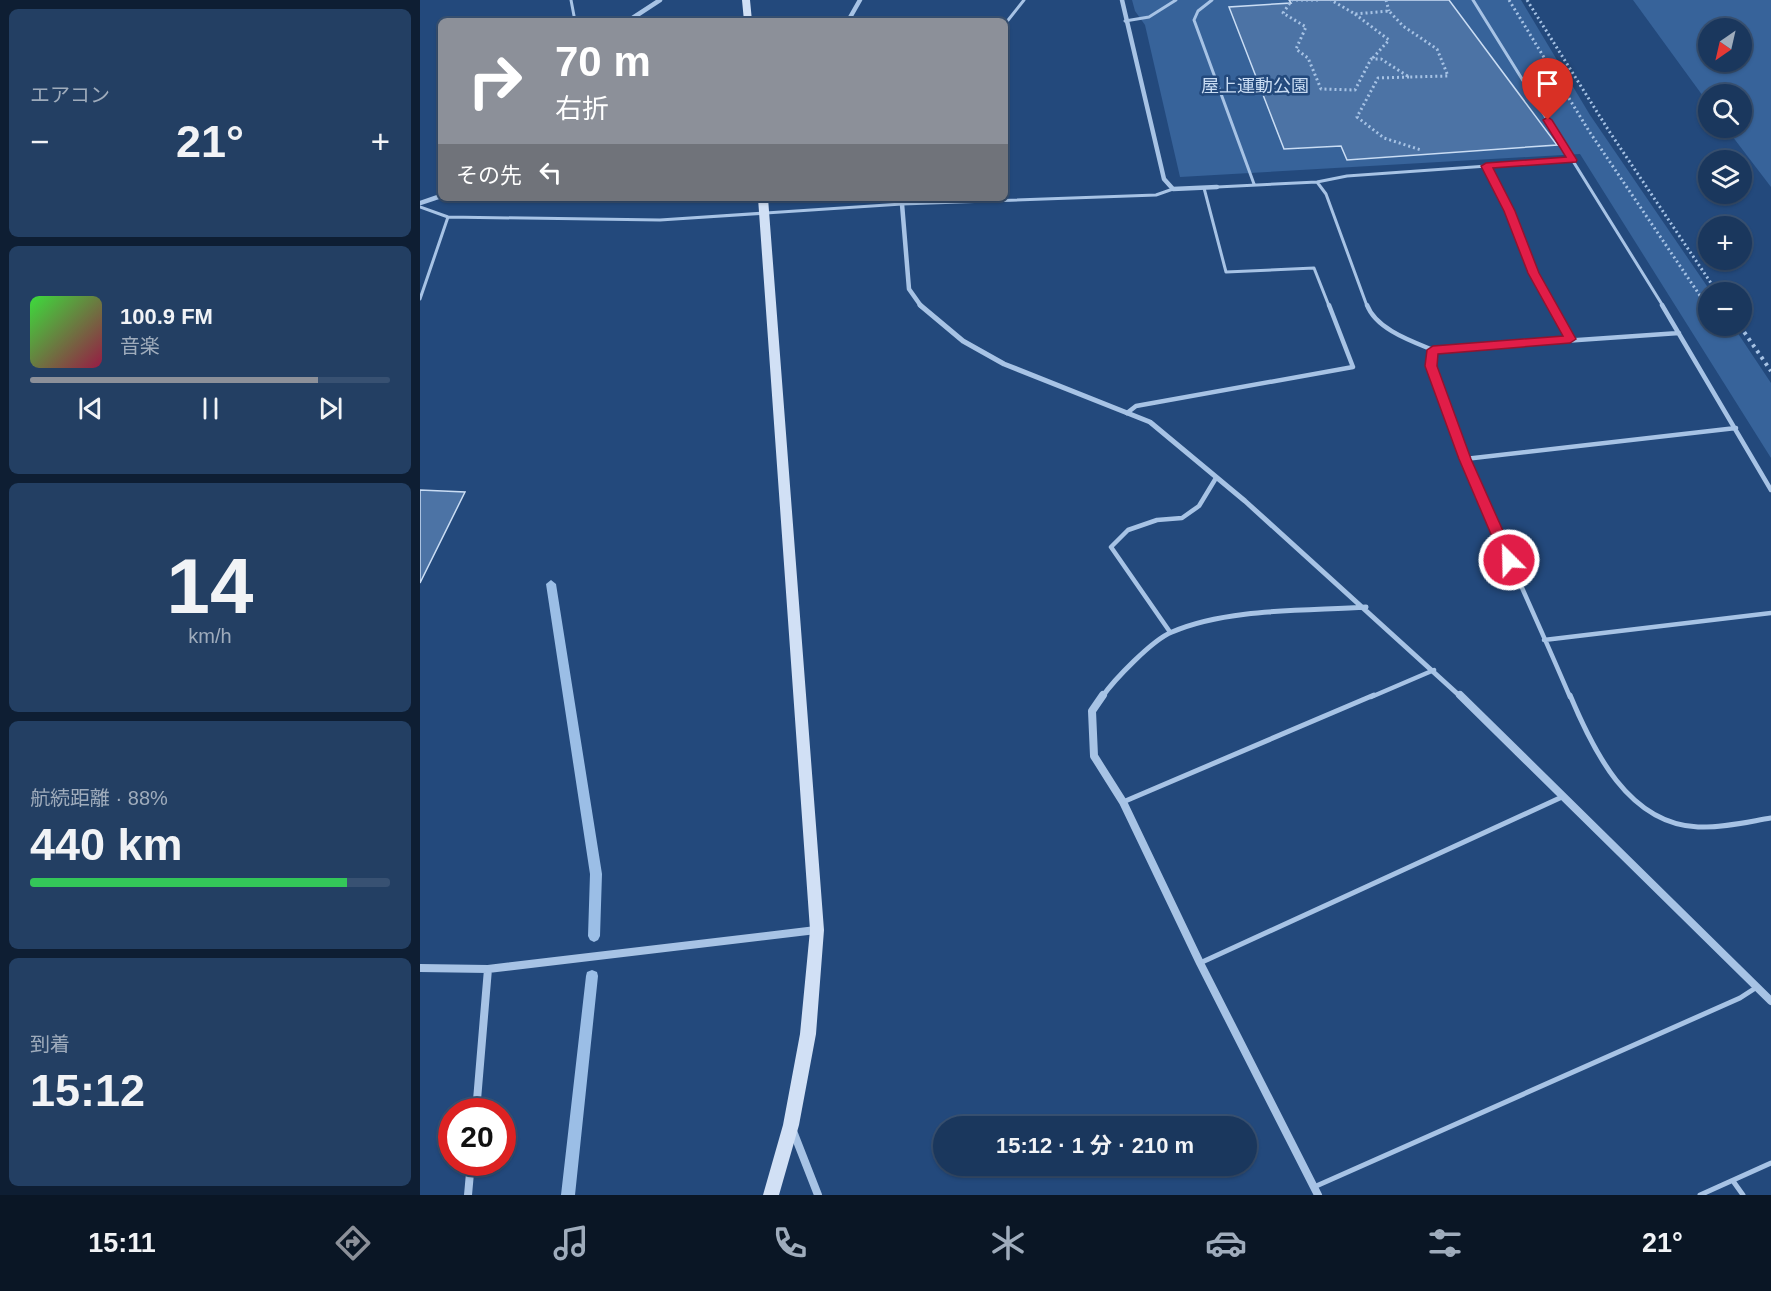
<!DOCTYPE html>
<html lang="ja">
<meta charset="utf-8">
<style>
:root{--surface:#1a375d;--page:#233f63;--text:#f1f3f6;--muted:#9facbc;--line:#385172;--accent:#8c9099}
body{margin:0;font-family:Helvetica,"Noto Sans JP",sans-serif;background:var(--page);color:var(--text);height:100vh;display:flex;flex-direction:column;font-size:22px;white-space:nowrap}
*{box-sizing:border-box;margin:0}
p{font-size:20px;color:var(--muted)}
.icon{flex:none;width:33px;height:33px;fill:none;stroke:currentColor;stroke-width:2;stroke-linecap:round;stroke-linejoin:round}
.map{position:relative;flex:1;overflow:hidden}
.side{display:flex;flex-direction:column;gap:9px;padding:9px;background:#0e1e33;width:420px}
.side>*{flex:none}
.banner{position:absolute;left:18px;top:18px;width:570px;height:183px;border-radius:9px;box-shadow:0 2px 4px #0004,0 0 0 2px var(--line);background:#8c9099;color:#fff;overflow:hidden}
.needle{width:39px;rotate:214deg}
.fabs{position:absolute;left:1278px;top:18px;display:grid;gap:12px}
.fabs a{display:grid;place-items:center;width:54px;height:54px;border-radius:50%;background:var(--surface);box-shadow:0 2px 4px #0004,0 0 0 2px var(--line);font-size:30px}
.speed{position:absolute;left:18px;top:1098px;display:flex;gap:12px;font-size:30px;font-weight:700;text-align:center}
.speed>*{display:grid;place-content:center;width:78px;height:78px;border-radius:50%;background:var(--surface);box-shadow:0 2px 4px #0004,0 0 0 2px var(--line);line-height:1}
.speed .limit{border:9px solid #d22;background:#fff;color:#111}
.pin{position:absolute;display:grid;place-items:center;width:51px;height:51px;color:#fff;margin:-62px -26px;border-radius:50% 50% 50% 0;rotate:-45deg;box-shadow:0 0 6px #0007}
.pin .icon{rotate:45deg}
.me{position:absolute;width:66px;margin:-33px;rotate:337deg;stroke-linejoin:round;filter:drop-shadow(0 0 4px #0008)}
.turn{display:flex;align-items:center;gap:21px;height:126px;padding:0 18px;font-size:27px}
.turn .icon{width:78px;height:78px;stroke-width:2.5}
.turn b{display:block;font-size:42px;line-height:51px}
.then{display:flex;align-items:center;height:57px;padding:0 18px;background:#0003;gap:12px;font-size:22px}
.big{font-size:45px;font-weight:700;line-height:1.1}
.side .card{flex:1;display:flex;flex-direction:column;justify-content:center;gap:9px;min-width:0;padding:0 21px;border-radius:9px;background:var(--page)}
.side .dial{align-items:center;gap:0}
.dial b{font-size:78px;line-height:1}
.song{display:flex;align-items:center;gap:18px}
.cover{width:72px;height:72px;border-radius:9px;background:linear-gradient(135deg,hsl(120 70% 55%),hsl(340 70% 35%))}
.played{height:6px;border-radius:3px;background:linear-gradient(90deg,var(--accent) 80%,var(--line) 80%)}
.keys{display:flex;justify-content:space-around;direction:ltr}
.heat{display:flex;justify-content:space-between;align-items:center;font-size:33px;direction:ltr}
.charge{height:9px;border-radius:4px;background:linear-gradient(90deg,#34c759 88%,var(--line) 0)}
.trip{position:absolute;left:513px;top:1116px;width:324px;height:60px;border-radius:30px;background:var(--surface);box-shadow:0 2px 4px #0004,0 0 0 2px var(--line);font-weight:700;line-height:60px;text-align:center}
.tabs{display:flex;height:96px;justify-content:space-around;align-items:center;background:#0a1625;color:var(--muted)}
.tabs .icon{width:42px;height:42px}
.tabs .on{color:var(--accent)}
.tabs b{font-size:27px;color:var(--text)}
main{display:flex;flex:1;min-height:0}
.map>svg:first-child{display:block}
.green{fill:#37639a;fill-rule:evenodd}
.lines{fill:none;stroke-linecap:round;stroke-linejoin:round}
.stream{fill:#9bbee6;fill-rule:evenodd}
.building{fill:#4c73a5;stroke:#caddf4;stroke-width:1.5}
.path-far1{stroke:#a7c3e5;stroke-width:3;stroke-dasharray:2 3;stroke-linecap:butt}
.path{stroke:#a7c3e5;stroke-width:4;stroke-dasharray:3 4.5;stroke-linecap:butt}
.lane-far2{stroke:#a7c3e5;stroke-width:3}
.lane-far1{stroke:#a7c3e5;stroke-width:4.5}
.lane{stroke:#a7c3e5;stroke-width:5}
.street-far2{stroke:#a7c3e5;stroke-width:4.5}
.street-far1{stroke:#a7c3e5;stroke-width:5}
.street{stroke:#a7c3e5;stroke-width:8}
.secondary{fill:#d1e0f5;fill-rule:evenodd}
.route{fill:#e11d48;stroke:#92132f;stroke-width:1.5}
.labels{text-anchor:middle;stroke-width:5;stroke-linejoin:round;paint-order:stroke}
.far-park-label{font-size:18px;fill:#caddf4;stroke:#23497c}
</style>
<main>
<section class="side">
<div class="card"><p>エアコン</p>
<div class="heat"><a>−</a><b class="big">21°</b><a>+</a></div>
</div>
<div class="card">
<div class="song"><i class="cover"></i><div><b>100.9 FM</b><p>音楽</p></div></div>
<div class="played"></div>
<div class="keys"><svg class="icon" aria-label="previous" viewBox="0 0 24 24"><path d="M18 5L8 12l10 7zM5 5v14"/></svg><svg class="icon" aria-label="pause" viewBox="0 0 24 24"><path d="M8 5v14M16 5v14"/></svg><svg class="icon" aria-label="next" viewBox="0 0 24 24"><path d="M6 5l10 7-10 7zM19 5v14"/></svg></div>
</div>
<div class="card dial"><b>14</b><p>km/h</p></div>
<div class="card"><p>航続距離 · 88%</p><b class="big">440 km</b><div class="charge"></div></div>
<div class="card"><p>到着</p><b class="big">15:12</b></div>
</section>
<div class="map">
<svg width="1351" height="1195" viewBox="0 0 1351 1195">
<rect width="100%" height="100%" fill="#23497c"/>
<path class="green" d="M712,0H1101L1170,115L1291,292H1288V326H1313L1351,383V458L1160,154L760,177L725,25L715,11Z
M1213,0H1351V187L1306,128H1322V94H1288V103ZM1288,28H1322V62H1288Z"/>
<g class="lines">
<path class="stream" d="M131,580L136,584L182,874L180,936L178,940L174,942L170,940L168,936L170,874L126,584Z
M172,970L177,972L178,976L155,1195H141L166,976L167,972Z"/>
</g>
<path class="building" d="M869,0H1029L1137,145L927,160L921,146L864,149L809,7L871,3Z
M0,490L45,492L0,583Z"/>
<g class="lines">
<path class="path-far1" d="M898,0H872L863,13L886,27L876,49L888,58L901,89L935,90L951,59H961L989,77L1028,76L1017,49L983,26L969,11L935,14L911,0
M966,0L969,11
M1089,0L1169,131L1287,306
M1107,0L1189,131L1297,292
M935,14L969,40L952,59
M989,77L958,78L937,117L964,138L1001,150"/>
<path class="path" d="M1286,305L1288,308
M1320,326L1351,371"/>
<path class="lane-far2" d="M151,0L155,21
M792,0L778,11L774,20L834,184
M1053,0L1243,306
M705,21L729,17L756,0
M585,24L604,0
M1066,166C1091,212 1107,261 1133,306
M897,182L906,194L947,306
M797,187L897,182L927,176L1152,160
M784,188L806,272L894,268L909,306
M0,207L28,217L240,220L482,204L736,195L753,189
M0,299L28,217"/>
<path class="lane-far1" d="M947,305C956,329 991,341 1013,350L1259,333
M1132,305L1151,339
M1242,305L1351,490
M1013,350C1009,379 1027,410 1038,436C1072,525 1113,610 1150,697
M707,413L716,406L933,367L909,305
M1045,459L1316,428
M750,632L691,547L708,530L737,520L762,518L779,506L796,478
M1124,640L1351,613
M951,697L1014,670"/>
<path class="lane" d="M1150,695C1173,750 1208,824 1278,827C1302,828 1327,822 1351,818
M703,802L954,695
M780,963L1142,797
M1313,1181L1323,1195
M894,1187L1320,998L1337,987
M1280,1195L1351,1163"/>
<path class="street-far2" d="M702,0L744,179L753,189L797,187
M208,21L240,0
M428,21L440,0
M0,203L21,196
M482,204L489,289L501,306"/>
<path class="street-far1" d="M500,305L543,341L584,364L730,422L825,501L1041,697
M682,697C694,680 732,640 752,632C807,608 886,611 946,607"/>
<path class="street" d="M683,695L672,711L674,756L703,802L780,963L898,1195
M1040,695L1351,1001
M0,968L68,969L396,930
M56,1112L68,969
M373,1131L398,1195
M48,1195L51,1162"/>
<path class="secondary" d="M322,0H330L332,21H324Z
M338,198H348L404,930L396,1034L379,1125L359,1195H343L363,1125L380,1034L390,930Z"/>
</g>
<path class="route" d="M1128,117L1132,120L1157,160L1156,162L1073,168L1095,211L1119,273L1156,339L1150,343L1018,354L1017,366L1051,459L1096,560L1089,564L1082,560L1039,459L1005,366L1007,350L1013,346L1143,336L1108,273L1084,211L1061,166L1066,163L1146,157L1123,120Z"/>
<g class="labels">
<g class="far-park-label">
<text x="835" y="92">屋上運動公園</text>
</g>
</g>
</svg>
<div class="fabs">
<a><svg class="needle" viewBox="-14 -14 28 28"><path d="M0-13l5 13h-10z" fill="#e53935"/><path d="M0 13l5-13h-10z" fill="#9facbc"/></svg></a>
<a><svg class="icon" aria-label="search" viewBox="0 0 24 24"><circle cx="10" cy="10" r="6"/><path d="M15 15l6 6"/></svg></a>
<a><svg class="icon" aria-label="layers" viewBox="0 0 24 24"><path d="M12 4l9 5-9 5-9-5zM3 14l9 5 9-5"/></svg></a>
<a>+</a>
<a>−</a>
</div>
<div class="speed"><div class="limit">20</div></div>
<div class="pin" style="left:1128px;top:120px;background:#d93025"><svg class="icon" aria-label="arrive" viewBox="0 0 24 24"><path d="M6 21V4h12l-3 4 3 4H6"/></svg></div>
<svg class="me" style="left:1089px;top:560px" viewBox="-20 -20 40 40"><circle r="17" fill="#e11d48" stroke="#fff" stroke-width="3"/><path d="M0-11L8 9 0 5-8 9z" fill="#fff"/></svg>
<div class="trip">15:12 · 1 分 · 210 m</div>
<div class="banner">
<div class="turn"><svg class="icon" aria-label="right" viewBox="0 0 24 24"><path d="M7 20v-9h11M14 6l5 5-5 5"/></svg><div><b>70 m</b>右折</div></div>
<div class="then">その先<svg class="icon" aria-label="left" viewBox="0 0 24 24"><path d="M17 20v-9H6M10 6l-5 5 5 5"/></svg></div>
</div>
</div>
</main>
<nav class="tabs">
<b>15:11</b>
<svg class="icon on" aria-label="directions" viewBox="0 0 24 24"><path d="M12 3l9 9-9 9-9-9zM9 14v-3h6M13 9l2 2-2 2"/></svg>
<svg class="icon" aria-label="music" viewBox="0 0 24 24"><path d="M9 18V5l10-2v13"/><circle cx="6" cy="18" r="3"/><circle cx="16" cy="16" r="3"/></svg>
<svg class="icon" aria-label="phone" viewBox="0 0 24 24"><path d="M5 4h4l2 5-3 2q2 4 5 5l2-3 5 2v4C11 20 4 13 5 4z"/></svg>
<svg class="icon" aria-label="climate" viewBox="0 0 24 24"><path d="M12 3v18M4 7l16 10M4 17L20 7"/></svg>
<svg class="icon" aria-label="car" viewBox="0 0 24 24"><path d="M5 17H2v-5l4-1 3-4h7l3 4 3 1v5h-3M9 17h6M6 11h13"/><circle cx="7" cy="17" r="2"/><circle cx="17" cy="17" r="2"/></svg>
<svg class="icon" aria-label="filters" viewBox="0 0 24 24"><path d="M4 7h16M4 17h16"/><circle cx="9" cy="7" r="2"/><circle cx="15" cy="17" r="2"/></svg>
<b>21°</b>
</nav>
